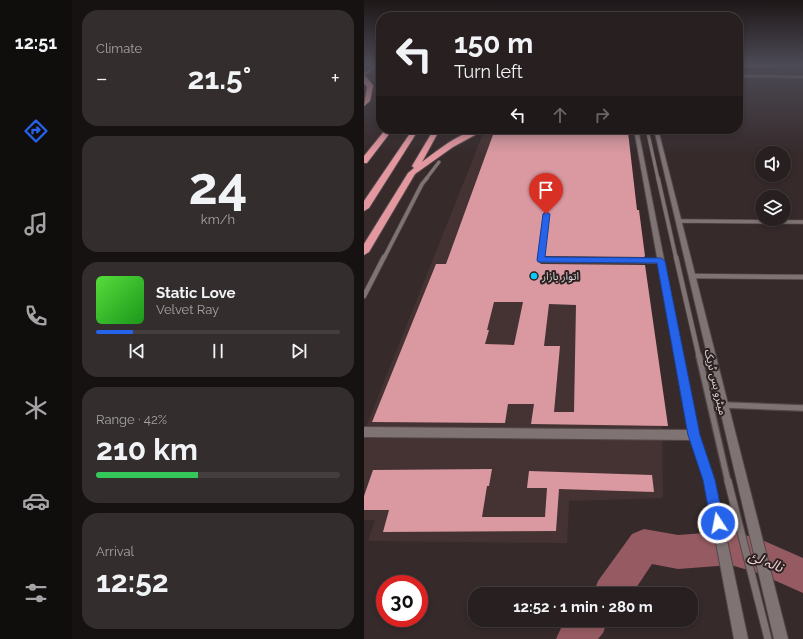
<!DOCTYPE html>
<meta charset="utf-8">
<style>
:root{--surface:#282020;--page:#342d2d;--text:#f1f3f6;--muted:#a5a3a5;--line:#443e3e;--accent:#2563eb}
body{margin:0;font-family:Raleway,"Noto Sans Arabic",sans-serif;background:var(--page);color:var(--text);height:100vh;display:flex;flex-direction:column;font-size:15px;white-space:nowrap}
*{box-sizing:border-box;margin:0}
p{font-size:13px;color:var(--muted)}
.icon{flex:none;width:22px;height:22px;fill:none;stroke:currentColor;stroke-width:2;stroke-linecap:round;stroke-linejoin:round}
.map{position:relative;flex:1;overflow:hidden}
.sheet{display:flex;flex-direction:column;gap:10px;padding:10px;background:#161212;width:292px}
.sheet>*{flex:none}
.guide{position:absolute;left:12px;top:12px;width:367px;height:122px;border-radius:16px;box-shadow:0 2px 6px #0003,0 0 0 1px var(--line);background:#282020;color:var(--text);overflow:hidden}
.tools{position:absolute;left:391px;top:146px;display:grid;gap:8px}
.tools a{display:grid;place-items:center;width:36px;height:36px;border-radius:50%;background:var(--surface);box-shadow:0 2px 6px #0003,0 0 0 1px var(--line);font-size:20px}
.speed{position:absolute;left:12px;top:575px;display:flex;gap:8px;font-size:20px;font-weight:700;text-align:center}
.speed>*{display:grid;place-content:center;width:52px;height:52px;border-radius:50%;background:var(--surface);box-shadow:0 2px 6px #0003,0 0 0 1px var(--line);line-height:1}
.speed .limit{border:6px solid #d22;background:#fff;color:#111}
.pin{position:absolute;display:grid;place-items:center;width:34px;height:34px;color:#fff;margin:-41px -17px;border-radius:50% 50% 50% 0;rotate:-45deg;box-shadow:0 0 4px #0007}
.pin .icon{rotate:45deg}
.me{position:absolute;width:44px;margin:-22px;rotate:349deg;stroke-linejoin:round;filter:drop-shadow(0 0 3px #0008)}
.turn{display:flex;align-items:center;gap:14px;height:84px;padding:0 12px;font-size:18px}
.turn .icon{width:52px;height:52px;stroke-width:2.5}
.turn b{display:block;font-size:28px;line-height:34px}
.lanes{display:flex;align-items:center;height:38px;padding:0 12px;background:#0003;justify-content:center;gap:20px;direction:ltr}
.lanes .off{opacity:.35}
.big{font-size:30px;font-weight:700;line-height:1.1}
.sheet .tile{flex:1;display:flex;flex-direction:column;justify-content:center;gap:6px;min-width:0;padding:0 14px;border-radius:16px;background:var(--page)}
.sheet .dial{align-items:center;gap:0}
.dial b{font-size:52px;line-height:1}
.song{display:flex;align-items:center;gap:12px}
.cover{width:48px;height:48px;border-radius:6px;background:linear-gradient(135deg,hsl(110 70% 55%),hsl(120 70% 35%))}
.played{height:4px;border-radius:2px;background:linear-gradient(90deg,var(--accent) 15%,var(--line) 15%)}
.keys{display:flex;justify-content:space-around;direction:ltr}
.heat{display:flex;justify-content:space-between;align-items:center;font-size:22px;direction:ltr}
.charge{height:6px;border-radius:3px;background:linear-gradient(90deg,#34c759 42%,var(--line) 0)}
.trip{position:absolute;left:104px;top:587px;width:230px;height:40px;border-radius:16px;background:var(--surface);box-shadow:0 2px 6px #0003,0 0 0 1px var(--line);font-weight:700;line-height:40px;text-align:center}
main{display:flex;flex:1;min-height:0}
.tab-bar{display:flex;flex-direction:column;width:72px;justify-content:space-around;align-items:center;background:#100d0d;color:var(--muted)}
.tab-bar .icon{width:28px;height:28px}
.tab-bar .on{color:var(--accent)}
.tab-bar b{font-size:18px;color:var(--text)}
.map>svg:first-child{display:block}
.built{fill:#453334}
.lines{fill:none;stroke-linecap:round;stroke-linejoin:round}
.river{fill:#965b62;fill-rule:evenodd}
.building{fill:#da99a0;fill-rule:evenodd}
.lane-far4-casing{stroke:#524849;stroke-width:4}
.lane-far3-casing{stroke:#524849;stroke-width:5}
.lane-far2-casing{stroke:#524849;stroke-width:6}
.lane-far1-casing{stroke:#524849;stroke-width:8}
.lane-casing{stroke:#524849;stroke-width:9}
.street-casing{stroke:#524849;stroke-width:2}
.secondary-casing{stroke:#524849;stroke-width:2}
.highway-casing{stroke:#524849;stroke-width:2}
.path{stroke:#6a5f60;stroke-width:1;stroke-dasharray:1.5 1;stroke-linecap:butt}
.lane-far4{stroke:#807374;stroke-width:3}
.lane-far3{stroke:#807374;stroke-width:3.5}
.lane-far2{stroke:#807374;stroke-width:4.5}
.lane-far1{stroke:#807374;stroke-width:5.5}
.lane{stroke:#807374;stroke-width:7}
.street{fill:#807374;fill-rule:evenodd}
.secondary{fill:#9e7e81;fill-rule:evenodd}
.highway{fill:#e3979f;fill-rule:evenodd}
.highway-bridge-casing{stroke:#524849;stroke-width:7;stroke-linecap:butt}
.highway-bridge{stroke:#e3979f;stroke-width:6}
.route{fill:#2563eb;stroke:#184099}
.poi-dot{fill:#07cbf9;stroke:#2c2122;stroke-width:1.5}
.labels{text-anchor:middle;stroke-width:4;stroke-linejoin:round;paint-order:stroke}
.poi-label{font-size:11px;fill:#d9d1d2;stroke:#2c2122;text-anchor:start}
.street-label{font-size:11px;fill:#d9d1d2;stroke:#2c2122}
.near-water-label{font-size:14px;font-style:italic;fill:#f6d0d3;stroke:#2c2122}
</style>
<main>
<nav class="tab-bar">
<b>12:51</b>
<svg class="icon on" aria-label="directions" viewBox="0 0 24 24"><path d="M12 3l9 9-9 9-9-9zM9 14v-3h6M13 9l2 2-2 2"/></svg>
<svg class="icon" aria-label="music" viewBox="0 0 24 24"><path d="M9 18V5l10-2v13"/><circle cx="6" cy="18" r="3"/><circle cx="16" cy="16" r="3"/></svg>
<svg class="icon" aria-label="phone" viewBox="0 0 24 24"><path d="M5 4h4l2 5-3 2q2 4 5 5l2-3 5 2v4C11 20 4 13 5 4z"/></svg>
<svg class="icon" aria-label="climate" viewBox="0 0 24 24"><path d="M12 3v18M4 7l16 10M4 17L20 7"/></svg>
<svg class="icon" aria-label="car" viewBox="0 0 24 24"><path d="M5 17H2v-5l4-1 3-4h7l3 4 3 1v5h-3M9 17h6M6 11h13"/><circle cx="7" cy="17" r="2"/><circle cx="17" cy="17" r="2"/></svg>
<svg class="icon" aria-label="filters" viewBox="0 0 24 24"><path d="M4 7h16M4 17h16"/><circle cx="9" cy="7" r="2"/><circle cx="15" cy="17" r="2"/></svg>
</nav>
<section class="sheet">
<div class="tile"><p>Climate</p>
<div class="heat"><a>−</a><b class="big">21.5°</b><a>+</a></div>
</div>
<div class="tile dial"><b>24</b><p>km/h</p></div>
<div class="tile">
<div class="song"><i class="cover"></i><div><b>Static Love</b><p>Velvet Ray</p></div></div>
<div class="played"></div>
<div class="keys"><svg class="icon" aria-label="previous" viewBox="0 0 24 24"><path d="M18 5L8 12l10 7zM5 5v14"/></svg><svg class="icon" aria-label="pause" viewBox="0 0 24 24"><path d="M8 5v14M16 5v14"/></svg><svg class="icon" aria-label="next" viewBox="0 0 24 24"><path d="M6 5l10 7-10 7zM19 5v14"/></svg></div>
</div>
<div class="tile"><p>Range · 42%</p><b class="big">210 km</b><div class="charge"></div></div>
<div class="tile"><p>Arrival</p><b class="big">12:52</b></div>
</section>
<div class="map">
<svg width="439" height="639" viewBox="0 0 439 639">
<rect width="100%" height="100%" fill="#362a2b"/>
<path class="built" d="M134,129H258L298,421L299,498L205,501L203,543L4,541L11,520H0V432L119,134Z"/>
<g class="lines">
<path class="river" d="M280,529L314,535L367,531L398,540L439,558V593L394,573L367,565L314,569L288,564L268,594H229L234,581L268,534Z
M202,620H244L239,633L234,639H192L198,626Z"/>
</g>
<path class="building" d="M161,129H202L201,132H264L273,210H275L281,256L280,257L181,256L185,214L182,211L179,214L173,260L177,264L281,265L304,426L167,424L170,404H144L141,423L8,422L72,264H82L130,132L161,131ZM130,302H159L150,345L121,344L125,330H123ZM185,304L212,305L210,412H190L196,346H180Z
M128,469L125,486H123L118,517H181L183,488H163L165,471L288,475L290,492L195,489L192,531L19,532L25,510H0V496L9,470Z"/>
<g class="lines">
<defs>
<path id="lane-far4" d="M283,129L294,179
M62,179L75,162"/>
<path id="lane-far3" d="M294,178L312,258
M315,221L439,222
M20,258L58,184L63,178
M177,258L182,214"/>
<path id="lane-far2" d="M177,257V260L297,261
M312,257L335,357
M329,276L439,277
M0,296L20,257"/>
<path id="lane-far1" d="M335,356L364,482
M361,405L439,408"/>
<path id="lane" d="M364,481L404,639"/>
<path id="street" d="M374,75L439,76V78L374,77Z
M270,129H274L335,435L350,479L384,639H370L340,479L327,440L0,437V427L324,430Z
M290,129H294L424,639H410Z"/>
<path id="secondary" d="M10,65H14L0,76V73Z"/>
<path id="highway" d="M374,65H416L413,67H374Z
M6,84L9,86L6,101L0,106L3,86Z
M22,129H29L3,163H0V156Z
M49,129H55L5,208L0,211V201Z
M70,129H76L58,162C77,148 99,129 122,129L89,147L51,174L5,252L0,255V244L44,173L50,168L48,166Z"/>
</defs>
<use href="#lane-far4" class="lane-far4-casing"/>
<use href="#lane-far3" class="lane-far3-casing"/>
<use href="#lane-far2" class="lane-far2-casing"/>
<use href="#lane-far1" class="lane-far1-casing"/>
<use href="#lane" class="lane-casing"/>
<use href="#street" class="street-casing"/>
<use href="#secondary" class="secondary-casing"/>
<use href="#highway" class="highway-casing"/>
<path class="path" d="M374,111L378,113L374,114"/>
<use href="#lane-far4" class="lane-far4"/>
<use href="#lane-far3" class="lane-far3"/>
<use href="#lane-far2" class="lane-far2"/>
<use href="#lane-far1" class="lane-far1"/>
<use href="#lane" class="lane"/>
<use href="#street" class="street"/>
<use href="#secondary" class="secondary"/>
<use href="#highway" class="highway"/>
<defs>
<path id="highway-bridge" d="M0,79L6,86"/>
</defs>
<use href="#highway-bridge" class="highway-bridge-casing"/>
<use href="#highway-bridge" class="highway-bridge"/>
</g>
<linearGradient id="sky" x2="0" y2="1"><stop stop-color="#1e1718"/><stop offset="0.42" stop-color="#4c4a55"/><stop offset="1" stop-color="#4c4a55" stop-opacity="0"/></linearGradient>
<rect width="439" height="154" fill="url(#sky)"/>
<path class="route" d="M182,212L186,214L181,257L297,258L301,261L336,435L351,480L360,523L358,528L354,530L349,528L347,523L339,480L324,435L293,263L174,262L173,260L179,214Z"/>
<circle class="poi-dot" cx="170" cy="276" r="4"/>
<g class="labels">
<g class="poi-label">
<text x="178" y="280">اتوار بازار</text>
</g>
<g class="street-label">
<text transform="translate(352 382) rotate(77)" y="4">میٹرو بس ٹریک</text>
</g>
<g class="near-water-label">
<text transform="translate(402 561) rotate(22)" y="5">نالہ لئ</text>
</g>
</g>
</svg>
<div class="tools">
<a><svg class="icon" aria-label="sound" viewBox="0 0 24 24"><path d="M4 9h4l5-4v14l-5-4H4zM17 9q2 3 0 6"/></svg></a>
<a><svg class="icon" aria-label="layers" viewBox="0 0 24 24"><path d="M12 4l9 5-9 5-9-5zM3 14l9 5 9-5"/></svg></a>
</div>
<div class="speed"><div class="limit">30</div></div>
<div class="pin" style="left:182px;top:214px;background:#d93025"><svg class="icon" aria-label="arrive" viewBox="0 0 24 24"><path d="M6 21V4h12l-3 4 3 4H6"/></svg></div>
<svg class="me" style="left:354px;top:523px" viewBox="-20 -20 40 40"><circle r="17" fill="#2563eb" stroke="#fff" stroke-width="3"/><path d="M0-11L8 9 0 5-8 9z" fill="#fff"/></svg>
<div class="trip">12:52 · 1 min · 280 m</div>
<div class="guide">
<div class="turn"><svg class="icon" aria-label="left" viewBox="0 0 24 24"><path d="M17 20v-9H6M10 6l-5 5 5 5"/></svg><div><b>150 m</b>Turn left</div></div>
<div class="lanes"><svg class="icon" aria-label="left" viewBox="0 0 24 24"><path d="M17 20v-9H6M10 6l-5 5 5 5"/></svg><svg class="icon off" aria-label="ahead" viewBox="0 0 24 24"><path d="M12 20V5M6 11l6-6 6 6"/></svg><svg class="icon off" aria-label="right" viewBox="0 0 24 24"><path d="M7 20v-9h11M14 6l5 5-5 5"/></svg></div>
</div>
</div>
</main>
